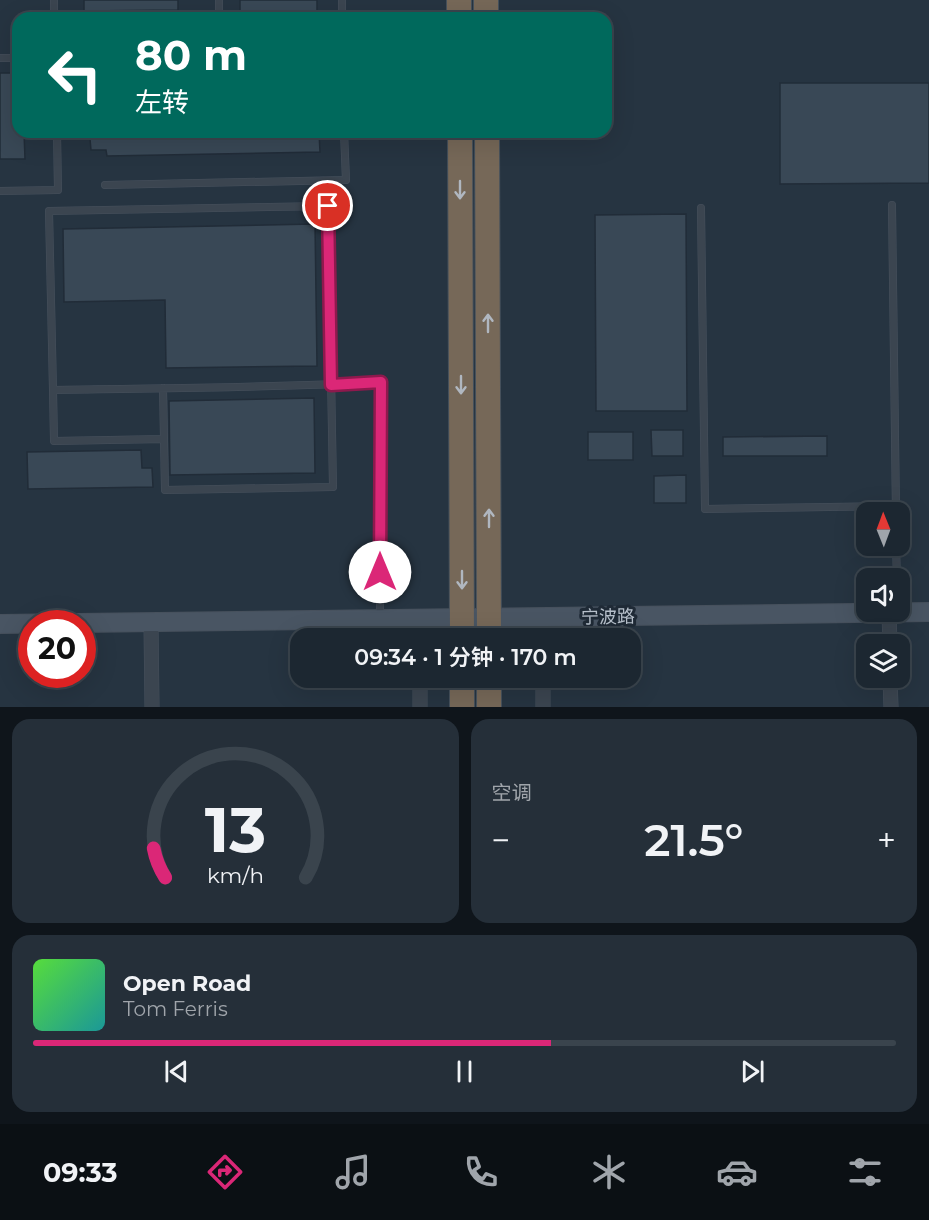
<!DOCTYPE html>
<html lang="zh">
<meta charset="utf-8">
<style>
:root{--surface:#1c2731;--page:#252f39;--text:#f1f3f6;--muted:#a0a5ab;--line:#3a444d;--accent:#db2777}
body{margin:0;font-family:Montserrat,"Noto Sans SC",sans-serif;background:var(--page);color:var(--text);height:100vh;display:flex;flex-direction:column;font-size:22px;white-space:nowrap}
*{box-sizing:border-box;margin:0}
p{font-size:20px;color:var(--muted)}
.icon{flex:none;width:33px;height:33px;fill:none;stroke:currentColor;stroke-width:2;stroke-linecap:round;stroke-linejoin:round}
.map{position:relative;height:707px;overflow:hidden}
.drawer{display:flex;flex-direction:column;gap:12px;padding:12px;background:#0f151b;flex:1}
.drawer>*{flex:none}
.banner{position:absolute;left:12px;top:12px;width:600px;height:126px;border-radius:18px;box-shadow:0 6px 24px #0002,0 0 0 2px var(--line);background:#00695c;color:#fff;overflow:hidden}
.needle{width:39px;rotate:359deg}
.buttons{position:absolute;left:856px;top:502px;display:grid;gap:12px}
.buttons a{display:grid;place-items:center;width:54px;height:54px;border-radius:12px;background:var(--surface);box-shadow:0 6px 24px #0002,0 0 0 2px var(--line);font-size:30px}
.speed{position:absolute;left:18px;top:610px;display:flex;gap:12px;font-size:30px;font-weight:700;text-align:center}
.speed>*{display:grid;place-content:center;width:78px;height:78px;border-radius:50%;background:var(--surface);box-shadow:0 6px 24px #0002,0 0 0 2px var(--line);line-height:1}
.speed .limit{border:9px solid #d22;background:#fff;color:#111}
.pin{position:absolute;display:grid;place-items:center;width:51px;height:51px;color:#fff;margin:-26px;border:3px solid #fff;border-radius:50%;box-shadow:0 2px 6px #0007}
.me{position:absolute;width:66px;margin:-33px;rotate:0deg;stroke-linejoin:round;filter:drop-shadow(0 0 4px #0008)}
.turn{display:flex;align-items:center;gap:21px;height:126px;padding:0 24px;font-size:27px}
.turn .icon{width:78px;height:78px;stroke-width:2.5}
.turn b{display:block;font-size:42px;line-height:51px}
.big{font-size:45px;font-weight:600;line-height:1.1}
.drawer .widget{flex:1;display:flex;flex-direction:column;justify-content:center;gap:9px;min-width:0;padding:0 21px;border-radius:18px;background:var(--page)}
.drawer .dial{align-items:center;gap:0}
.dial svg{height:156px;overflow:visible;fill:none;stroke:var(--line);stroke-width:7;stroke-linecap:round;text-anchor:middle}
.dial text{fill:var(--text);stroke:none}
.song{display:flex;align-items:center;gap:18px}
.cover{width:72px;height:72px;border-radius:9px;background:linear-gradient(135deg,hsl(110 70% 55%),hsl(180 70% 35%))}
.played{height:6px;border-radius:3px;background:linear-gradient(90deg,var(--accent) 60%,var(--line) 60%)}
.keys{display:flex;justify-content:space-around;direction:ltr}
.heat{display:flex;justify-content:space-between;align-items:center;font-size:33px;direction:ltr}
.drawer .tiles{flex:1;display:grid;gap:12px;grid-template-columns:1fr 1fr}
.widget:last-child{grid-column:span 2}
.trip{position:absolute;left:290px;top:628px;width:351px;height:60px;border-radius:18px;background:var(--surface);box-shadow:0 6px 24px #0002,0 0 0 2px var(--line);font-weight:600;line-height:60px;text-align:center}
.tab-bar{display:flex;height:96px;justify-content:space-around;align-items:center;background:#0b1014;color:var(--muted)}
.tab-bar .icon{width:42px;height:42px}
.tab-bar .on{color:var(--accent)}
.tab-bar b{font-size:27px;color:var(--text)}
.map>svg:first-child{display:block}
.building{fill:#394856;stroke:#212c38;stroke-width:1.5}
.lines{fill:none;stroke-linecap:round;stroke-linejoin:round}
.lane-casing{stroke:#47515d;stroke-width:8}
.street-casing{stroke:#47515d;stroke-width:15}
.secondary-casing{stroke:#47515d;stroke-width:20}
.highway-casing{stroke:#45505b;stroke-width:26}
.lane{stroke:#3b4550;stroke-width:7}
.street{stroke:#3b4550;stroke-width:14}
.secondary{stroke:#495563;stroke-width:18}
.highway{stroke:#766858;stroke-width:24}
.oneway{stroke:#b0b7c0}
.route-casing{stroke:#8e194d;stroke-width:15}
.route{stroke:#db2777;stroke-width:10}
.labels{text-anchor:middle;stroke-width:6;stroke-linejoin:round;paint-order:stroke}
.street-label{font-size:18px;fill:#b7c0cb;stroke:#1f2a36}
</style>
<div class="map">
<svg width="929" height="707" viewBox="0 0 929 707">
<rect width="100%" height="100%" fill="#263441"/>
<path class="building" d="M84,0H178V10L84,11Z
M240,0H317V18H240Z
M0,73H18V132H24L25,159H0Z
M780,83H929V183L780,184Z
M87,132H319L320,152L107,156L106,150H91L90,139H87Z
M686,214L687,411H596L595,215Z
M315,224L317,366L166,368L165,300L64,302L63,229Z
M314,398L315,473L170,475L169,401Z
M651,430H683V456H652Z
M588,432H633V460H588Z
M827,436V456H723V437Z
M141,450L142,468H152L153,487L28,489L27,452Z
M686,475V503H654V476Z"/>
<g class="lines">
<defs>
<path id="lane" d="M54,0V18
M219,0V18
M342,0V18
M0,58H18
M105,185L346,180L344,132
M0,191L58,190L57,132
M892,205L896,513
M701,208L705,509L896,506
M163,388L165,490L333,487L328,206L49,211L53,390C162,388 271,388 381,382L380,617
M53,390L54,441L164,439
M896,546L897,579"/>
<path id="street" d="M889,613L890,645
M542,618L543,639
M151,623L152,707
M420,639V619
M543,678V707
M890,678L891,707
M420,707V678"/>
<path id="secondary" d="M0,624L929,612"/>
<path id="highway" d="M459,0V18
M486,0V18
M460,132L462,639
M487,132L489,639
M462,678V707
M489,678V707"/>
</defs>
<use href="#lane" class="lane-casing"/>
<use href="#street" class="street-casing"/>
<use href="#secondary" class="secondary-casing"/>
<use href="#highway" class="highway-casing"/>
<use href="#lane" class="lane"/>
<use href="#street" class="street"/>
<use href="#secondary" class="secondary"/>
<use href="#highway" class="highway"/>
</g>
<defs><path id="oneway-shaft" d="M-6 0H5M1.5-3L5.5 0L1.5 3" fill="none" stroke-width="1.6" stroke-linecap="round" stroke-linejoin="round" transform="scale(1.5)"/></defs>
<g class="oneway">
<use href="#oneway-shaft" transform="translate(460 190) rotate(90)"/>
<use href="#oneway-shaft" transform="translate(488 323) rotate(-90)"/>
<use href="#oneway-shaft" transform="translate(461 385) rotate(90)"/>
<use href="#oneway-shaft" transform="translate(489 518) rotate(-90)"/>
<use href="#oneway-shaft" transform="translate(462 580) rotate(90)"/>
</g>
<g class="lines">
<defs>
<path id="route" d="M328,206L331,385L381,382L380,572"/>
</defs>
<use href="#route" class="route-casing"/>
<use href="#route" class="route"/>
</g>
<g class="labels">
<g class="street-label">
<text transform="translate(608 617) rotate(-1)" y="6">宁波路</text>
</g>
</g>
</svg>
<div class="buttons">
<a><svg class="needle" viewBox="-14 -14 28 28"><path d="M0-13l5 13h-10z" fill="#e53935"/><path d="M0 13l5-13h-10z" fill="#a0a5ab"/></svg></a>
<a><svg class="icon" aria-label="sound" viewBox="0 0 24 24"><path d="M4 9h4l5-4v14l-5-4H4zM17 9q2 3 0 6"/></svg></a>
<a><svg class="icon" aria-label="layers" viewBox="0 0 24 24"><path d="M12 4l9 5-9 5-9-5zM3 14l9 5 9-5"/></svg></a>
</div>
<div class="speed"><div class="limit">20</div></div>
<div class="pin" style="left:328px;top:206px;background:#d93025"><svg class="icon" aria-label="arrive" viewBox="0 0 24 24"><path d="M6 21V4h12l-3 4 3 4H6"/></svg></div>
<svg class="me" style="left:380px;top:572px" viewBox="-20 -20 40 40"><circle r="19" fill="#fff"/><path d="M0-13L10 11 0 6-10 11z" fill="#db2777"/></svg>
<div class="trip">09:34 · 1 分钟 · 170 m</div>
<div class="banner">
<div class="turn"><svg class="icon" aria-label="left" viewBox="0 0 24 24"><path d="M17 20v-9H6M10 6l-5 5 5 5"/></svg><div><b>80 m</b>左转</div></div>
</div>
</div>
<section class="drawer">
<div class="tiles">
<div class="widget dial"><svg viewBox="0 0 100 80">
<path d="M14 69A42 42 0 1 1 86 69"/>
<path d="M14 69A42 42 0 0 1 8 54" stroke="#db2777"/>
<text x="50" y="56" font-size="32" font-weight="700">13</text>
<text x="50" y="72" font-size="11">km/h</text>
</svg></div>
<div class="widget"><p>空调</p>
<div class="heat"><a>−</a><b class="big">21.5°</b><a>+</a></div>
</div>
<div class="widget">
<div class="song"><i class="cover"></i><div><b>Open Road</b><p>Tom Ferris</p></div></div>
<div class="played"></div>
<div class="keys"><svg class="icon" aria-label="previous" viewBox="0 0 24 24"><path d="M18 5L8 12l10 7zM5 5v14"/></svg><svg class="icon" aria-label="pause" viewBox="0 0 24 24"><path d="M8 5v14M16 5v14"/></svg><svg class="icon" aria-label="next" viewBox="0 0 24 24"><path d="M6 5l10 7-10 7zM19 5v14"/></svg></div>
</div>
</div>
</section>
<nav class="tab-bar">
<b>09:33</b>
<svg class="icon on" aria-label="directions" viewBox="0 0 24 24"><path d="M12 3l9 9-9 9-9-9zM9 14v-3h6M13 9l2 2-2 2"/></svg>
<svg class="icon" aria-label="music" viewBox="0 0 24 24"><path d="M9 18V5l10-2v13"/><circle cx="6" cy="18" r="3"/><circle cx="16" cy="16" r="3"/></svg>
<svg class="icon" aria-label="phone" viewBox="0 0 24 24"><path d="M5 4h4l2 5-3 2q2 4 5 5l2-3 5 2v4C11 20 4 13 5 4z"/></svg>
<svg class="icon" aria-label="climate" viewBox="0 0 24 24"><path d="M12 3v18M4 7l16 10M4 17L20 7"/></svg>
<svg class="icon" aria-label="car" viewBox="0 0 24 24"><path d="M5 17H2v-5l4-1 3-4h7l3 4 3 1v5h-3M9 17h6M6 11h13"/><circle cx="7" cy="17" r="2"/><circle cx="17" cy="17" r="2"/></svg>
<svg class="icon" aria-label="filters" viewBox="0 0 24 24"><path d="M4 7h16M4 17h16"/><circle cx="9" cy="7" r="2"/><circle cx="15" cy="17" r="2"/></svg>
</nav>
